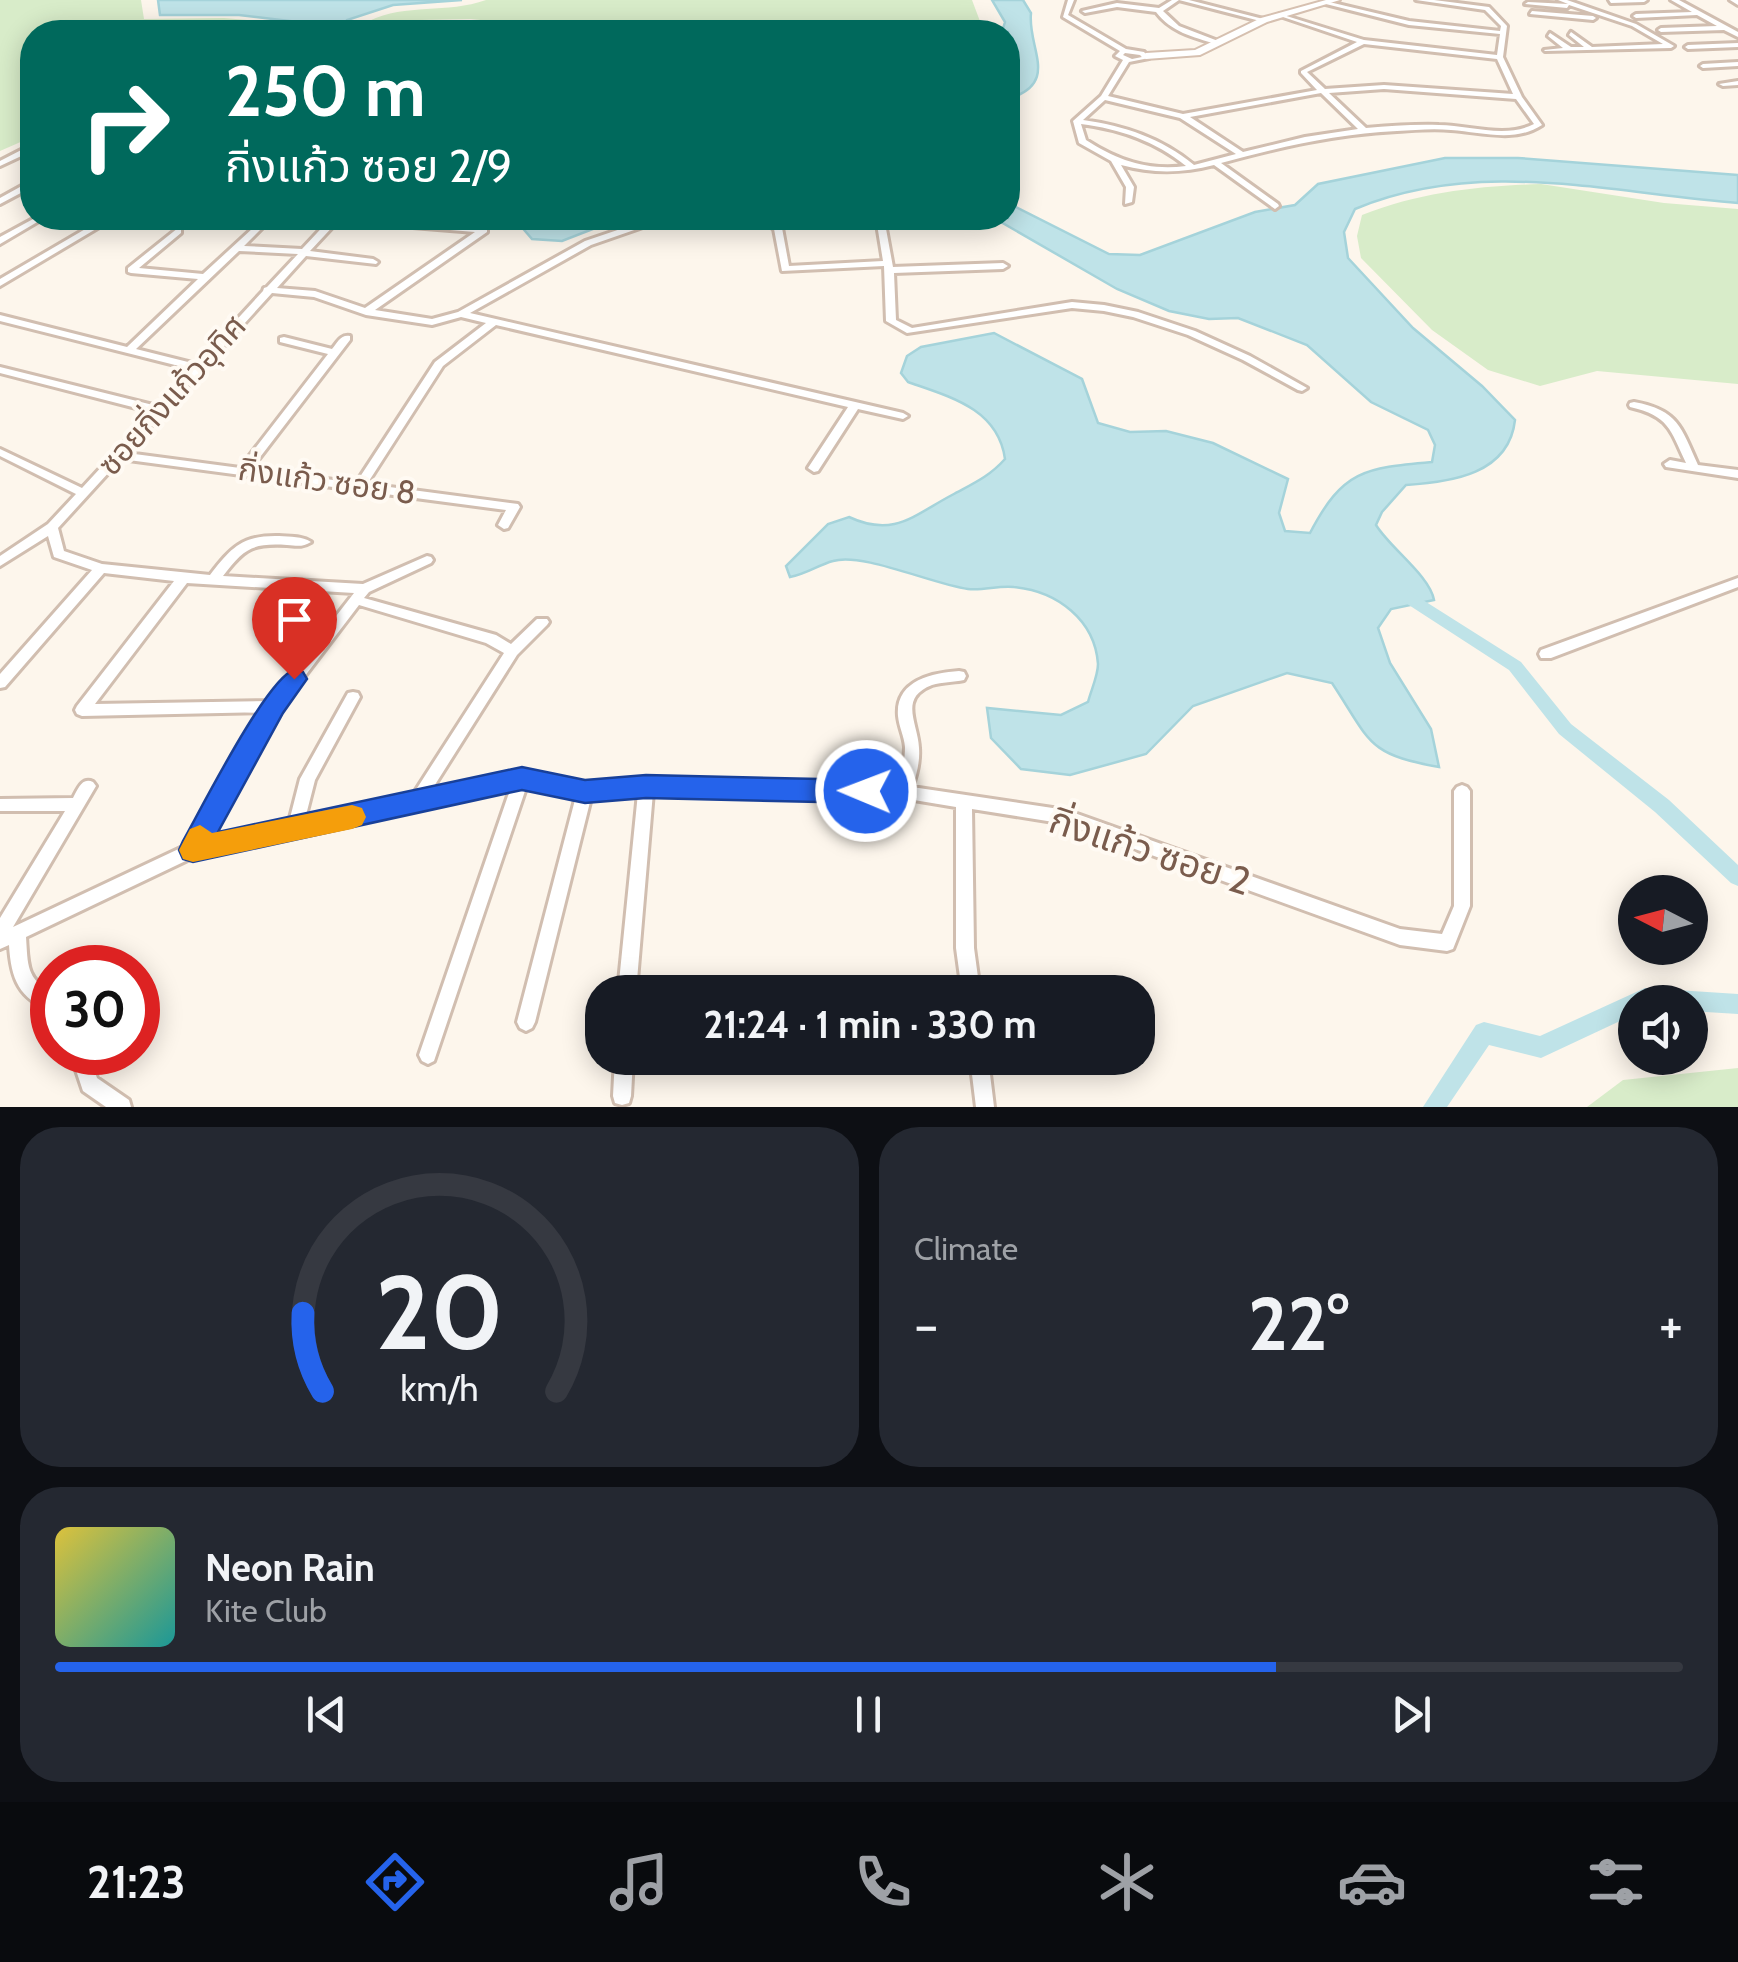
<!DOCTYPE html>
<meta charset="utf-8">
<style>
:root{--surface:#171b24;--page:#242831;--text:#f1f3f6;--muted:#9ea1a6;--line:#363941;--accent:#2563eb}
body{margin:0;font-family:Cabin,"Noto Sans Thai",sans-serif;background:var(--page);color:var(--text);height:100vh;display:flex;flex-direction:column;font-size:38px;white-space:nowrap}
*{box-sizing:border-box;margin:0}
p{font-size:32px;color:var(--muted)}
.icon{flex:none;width:55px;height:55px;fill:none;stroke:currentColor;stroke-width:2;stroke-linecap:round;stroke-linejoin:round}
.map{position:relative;height:1107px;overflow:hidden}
.drawer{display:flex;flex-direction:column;gap:20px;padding:20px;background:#0d0f14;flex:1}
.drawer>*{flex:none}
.banner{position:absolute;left:20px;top:20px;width:1000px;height:210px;border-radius:40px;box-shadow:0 5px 25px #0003;background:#00695c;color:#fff;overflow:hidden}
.needle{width:65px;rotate:276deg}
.tools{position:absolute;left:1618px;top:875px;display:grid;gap:20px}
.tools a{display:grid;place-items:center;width:90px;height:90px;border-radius:50%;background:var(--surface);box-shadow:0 5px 25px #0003;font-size:50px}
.speed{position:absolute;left:30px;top:945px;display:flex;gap:20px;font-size:50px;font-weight:700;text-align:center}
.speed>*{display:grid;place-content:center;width:130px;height:130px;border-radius:50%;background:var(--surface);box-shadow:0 5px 25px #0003;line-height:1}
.speed .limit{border:15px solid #d22;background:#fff;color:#111}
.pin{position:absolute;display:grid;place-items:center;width:85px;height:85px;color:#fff;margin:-102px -42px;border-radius:50% 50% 50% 0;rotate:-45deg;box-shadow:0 0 10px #0007}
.pin .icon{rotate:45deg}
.me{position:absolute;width:110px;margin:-55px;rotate:271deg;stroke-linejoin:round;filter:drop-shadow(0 0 8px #0008)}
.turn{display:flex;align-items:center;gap:35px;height:210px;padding:0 40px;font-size:45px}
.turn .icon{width:130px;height:130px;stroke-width:2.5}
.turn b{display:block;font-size:70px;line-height:85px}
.big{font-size:75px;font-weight:700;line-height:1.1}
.drawer .widget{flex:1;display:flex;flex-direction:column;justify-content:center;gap:15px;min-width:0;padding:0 35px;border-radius:40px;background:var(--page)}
.drawer .dial{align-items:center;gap:0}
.dial svg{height:260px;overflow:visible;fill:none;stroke:var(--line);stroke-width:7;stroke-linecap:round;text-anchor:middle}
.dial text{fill:var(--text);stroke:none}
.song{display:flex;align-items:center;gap:30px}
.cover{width:120px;height:120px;border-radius:15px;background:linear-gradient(135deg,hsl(50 70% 55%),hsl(180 70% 35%))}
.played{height:10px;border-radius:5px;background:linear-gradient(90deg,var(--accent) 75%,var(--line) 75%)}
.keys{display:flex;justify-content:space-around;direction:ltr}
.heat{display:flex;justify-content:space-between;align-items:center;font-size:55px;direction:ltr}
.drawer .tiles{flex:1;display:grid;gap:20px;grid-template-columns:1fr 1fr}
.widget:last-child{grid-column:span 2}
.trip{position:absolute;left:585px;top:975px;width:570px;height:100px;border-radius:40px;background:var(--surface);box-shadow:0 5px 25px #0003;font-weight:700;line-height:100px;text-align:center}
.dock{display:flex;height:160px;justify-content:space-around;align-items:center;background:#090b0e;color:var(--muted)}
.dock .icon{width:70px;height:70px}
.dock .selected{color:var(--accent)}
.dock b{font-size:45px;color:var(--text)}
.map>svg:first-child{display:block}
.green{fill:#d8ecc9}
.water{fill:#bfe3e8;stroke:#a5d3da;stroke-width:2.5}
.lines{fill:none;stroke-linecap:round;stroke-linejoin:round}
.canal{fill:#bfe3e8;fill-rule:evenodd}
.street-casing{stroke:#d1beb0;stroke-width:6}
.secondary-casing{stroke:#d6c0b0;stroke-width:4}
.street{fill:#fff;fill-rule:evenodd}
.secondary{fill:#fff;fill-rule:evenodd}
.route{fill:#2563eb;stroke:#184099;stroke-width:2.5}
.slow{fill:#f59e0b}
.labels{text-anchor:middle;stroke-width:8;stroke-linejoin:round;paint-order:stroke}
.street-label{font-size:32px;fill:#7a5c4d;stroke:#fffaf3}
.near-street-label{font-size:38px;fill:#7a5c4d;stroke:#fffaf3}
</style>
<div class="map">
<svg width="1738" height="1107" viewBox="0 0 1738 1107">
<rect width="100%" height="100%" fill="#fdf6ec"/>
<path class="green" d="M0,0H141L144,19L224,18L280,23L268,32H32V137L0,151Z
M486,0H972L984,32H512L516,24L471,19L369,21C406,3 447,14 486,0Z
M1541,184L1664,203L1738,209V384L1597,371L1540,386L1488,370L1432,330L1361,258L1357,236L1362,215C1421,192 1479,186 1541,184Z
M1738,1068V1107H1587L1623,1080Z"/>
<path class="water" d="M158,0H462L393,5L347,20L342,26C379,33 481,12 505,32H300L297,22L239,15H160Z
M992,0H1023L1031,13C1027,48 1061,83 1008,99V77L1013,65L1008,53V32H1002L1005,22Z
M1445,158H1518L1738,175V203C1610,193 1479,157 1355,209L1344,232L1348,258L1413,328L1482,386L1515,420C1509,474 1452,482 1406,485L1382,512L1376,525C1390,548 1430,576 1434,600L1391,609L1378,628L1390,663L1431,729L1439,767C1366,754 1371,742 1332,683L1287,673L1193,706L1146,754L1070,775L1021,769L991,738L987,708L1061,715L1088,702C1091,690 1098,676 1098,664C1095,620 1057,591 1014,587C999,585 983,591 968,589C932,584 862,552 833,561C818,565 807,574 790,577L786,566L828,524L849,517C894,538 914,515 952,495C972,484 989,477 1005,459C998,409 951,397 908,382L901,373L907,356L921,347L994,333L1082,379L1098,423L1130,432L1166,431L1213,443L1288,479L1279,513L1285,531L1310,533C1343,470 1364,468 1432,462L1435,445L1428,430L1371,402L1307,345L1238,318L1209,319L1169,311L1117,289L994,218H1008V203L1109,254L1140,255L1255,212L1295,205L1318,184Z
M514,218H621L562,241L532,239Z"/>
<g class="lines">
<path class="canal" d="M1404,588L1521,662L1571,724L1669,800L1738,865V886L1731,883L1655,812L1559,734L1509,670L1398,598L1396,594Z
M1645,988L1738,994V1014L1690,1011V1002H1635V1014L1541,1058L1489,1045L1447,1107H1423L1476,1025L1484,1022L1540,1036Z"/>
<defs>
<path id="street" d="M1068,0H1074L1068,15L1126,49L1144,52L1149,58L1129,62L1108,96L1183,114L1317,90L1301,73V71L1357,42L1280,16V14L1364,40L1497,55L1500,34L1409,25L1322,3L1325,1L1409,21L1500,31L1501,26L1485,10L1416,0H1434L1489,7L1507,26L1503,57L1522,97L1542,125C1515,143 1481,132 1451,130C1433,128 1415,130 1397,131C1336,134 1280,147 1221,163L1278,204L1279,206L1275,209L1214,165C1183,173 1154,174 1121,165L1134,187L1132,202L1125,204L1126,187L1111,161L1079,143L1073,121L1101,96L1123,60L1115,56L1120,51L1063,17ZM1364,44L1497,59L1513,94L1384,85L1325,89L1307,72ZM1125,53L1140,55L1142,57L1132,59L1123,55ZM1384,89L1516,99L1534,124C1505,139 1469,125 1439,125C1415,124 1390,126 1366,128L1329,93ZM1321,93L1358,129L1305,137L1243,152L1190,117ZM1105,100L1180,118L1236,154L1194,165C1161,138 1125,126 1083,120ZM1081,124C1120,129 1155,141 1186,166C1147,171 1117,160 1086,140Z
M1172,0H1189L1267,20L1264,22L1179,0L1163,11L1179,26L1218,41V43L1216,44C1193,37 1171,32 1156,12L1117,7L1085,13L1082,11L1117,3L1159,8Z
M1558,0H1567L1636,24L1674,46L1671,48L1545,51L1544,50L1563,48L1548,36L1550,33L1571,47H1584L1569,35L1571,32L1592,47L1663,44L1632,26L1569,5L1567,8L1525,4L1528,2L1568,4Z
M1609,0H1647L1644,2L1611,3Z
M1671,0H1679L1738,32V37L1724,30L1661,32L1658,30L1661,28L1717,26L1697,15L1636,18L1633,16L1636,14L1692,12Z
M1730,0H1738V5Z
M1532,11L1593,16L1596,18L1593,20L1530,14Z
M1738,43V47L1688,49L1685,47L1688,45Z
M1738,62V66L1703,68L1700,66L1703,64Z
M1738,81V85L1723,86L1719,84Z
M29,146H32V151L0,166V161Z
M29,182H32V187L0,204V198Z
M35,218H44L0,244V237Z
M264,218H272L244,246L302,249L331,218H361L487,228V232L375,310L432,319L458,312L585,241L653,218H664L663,220L591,245L470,313L903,413L908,416L903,419L858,409L818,471L814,472L808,468L848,407L496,325L443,366L367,484L518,504L520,507L508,528L504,529L498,525L506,510L121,459L58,528L64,551L102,564L210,575C231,548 242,535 279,536C291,537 302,536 311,542C303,547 298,546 287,545C253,543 244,548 223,576L363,584L427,556L431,557L433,560L431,563L369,592L364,598L496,635L511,644L537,619H547L549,622L547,625L517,655L431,791L522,772L585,786L646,780L897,786C902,773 905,760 905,747C904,736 899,727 898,716C895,681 931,673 959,671L964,672L966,676L964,680C954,682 942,682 932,685C898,698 918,723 919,748C920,761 917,774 912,787L1066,810L1400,929L1442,934L1454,906V791L1457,787L1462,785L1467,787L1470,791V906L1453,949L1447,951L1400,945L1066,824L972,809L974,948L980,992H962L956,948V807L902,798L653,792L636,992H618L638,793L591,798L535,1022L532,1028L526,1031L520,1028L517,1022L576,796L527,785L434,1061L428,1064L422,1061L419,1055L511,787L422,806L415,810L410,809L196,856L26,937C28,966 26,977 52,994V1011C19,999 11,979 9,945L0,949V918L65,811H0V799L73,798C78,789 82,777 93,782L96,786L13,927L187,845L263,712L82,716L77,714L75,710L77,706L174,581L104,573L5,687L0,688V674L92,570L54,557L48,536L0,566V556L48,524L76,494L0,456V449L82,488L152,412L0,373V367L157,406L191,369L0,321V315L127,347L198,279L131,273L128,272V268L178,228L181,229V233L139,268L203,274ZM338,221L475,232L365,308L315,291L277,288L306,256L376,264L378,262L373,259L310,251ZM239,251L298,254L267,287L264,288L263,291L196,364L136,349ZM272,293L314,297L366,315L432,325L461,317L486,323L435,362L356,483L251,469L350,340V336C341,334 337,343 332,349L284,337L280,338V342L328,354L240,468L127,453ZM187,583L354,593L270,701L95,704ZM359,605L486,643L504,653L412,796L305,819L315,780L360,697L358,693L353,692L348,693L300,779L289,822L207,840L279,710Z
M759,218H768L782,228L789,266L883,261L876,218H884L893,267L1003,263L1008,266L1003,269L894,273L896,320L912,328L1072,302L1104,305L1138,312L1195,331L1250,356L1307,388L1302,391L1298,390L1243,360L1188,335L1133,317L1104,311L1072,308L907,333L886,321L884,266L782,271L774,229Z
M99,221L106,223L0,286V279Z
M1634,402C1678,410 1681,427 1698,465L1738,470V478L1666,467L1664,464L1670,460L1686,463C1670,429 1669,416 1630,407L1629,405L1630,403Z
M1738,578V587L1551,658H1541L1539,654L1541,650Z
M70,1052H88L97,1078L129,1100L131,1107H106L83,1091Z
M615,1058H633L631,1096L629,1103L622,1105L615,1103L613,1096Z
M970,1058H988L994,1107H976Z"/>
<path id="secondary" d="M1326,0H1340L1267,22L1200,55L1146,59L1141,56L1146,53L1195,50L1261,18Z"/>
</defs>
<use href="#street" class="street-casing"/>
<use href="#secondary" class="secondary-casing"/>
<use href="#street" class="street"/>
<use href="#secondary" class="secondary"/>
</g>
<path class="route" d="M294,670L303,672L307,679L283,713L218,832L522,767L585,780L646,775L866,780L876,783L880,791L876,799L866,803L646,798L585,803L522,790L193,862L183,859L179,850L183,841C201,809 267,678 294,670Z"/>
<path class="slow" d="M352,805L362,808L366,817L362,825L352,829L193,862L183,859L179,850L190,829L200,825L212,833Z"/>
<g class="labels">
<g class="street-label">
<text transform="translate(172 395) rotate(-48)" y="11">ซอยกิ่งแก้วอุทิศ</text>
<text transform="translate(327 481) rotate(8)" y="11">กิ่งแก้ว ซอย 8</text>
</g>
<g class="near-street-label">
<text transform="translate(1150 851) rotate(18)" y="13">กิ่งแก้ว ซอย 2</text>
</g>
</g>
</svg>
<div class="tools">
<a><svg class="needle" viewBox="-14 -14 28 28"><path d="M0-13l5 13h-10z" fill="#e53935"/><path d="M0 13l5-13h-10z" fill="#9ea1a6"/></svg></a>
<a><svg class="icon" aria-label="sound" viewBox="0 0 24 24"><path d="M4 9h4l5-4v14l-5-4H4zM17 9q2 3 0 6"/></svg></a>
</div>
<div class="speed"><div class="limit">30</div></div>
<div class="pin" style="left:294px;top:679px;background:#d93025"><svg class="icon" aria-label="arrive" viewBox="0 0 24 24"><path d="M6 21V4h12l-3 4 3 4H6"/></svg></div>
<svg class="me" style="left:866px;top:791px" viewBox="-20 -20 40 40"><circle r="17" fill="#2563eb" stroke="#fff" stroke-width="3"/><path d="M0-11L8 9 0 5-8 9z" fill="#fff"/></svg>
<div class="trip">21:24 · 1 min · 330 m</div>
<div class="banner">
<div class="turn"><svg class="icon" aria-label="right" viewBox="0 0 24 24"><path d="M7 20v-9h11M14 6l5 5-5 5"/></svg><div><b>250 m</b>กิ่งแก้ว ซอย 2/9</div></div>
</div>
</div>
<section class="drawer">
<div class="tiles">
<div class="widget dial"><svg viewBox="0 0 100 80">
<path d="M14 69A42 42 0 1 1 86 69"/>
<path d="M14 69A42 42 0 0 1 8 45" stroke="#2563eb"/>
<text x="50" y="56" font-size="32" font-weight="700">20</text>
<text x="50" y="72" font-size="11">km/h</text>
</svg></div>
<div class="widget"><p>Climate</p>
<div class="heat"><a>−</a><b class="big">22°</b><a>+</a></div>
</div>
<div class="widget">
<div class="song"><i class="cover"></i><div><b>Neon Rain</b><p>Kite Club</p></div></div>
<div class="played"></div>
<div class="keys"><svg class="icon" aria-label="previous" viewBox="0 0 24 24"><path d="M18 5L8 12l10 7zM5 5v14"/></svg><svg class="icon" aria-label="pause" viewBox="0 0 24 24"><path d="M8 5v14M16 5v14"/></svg><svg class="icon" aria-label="next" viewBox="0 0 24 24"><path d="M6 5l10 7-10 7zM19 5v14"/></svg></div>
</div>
</div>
</section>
<nav class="dock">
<b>21:23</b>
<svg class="icon selected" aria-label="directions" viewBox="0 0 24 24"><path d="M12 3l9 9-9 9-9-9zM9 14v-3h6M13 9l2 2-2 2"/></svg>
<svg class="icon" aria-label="music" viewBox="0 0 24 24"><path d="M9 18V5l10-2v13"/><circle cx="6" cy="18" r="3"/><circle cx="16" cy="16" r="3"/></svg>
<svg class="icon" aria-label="phone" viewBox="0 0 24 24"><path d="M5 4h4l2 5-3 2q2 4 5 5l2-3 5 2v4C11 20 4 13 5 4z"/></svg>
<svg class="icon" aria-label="climate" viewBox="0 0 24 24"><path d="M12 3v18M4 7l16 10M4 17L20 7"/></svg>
<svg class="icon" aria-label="car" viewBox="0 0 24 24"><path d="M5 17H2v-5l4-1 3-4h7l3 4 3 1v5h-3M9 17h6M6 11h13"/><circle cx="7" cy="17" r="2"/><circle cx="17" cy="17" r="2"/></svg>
<svg class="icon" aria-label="filters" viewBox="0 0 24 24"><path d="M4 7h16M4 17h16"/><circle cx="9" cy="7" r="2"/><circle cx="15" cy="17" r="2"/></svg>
</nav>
